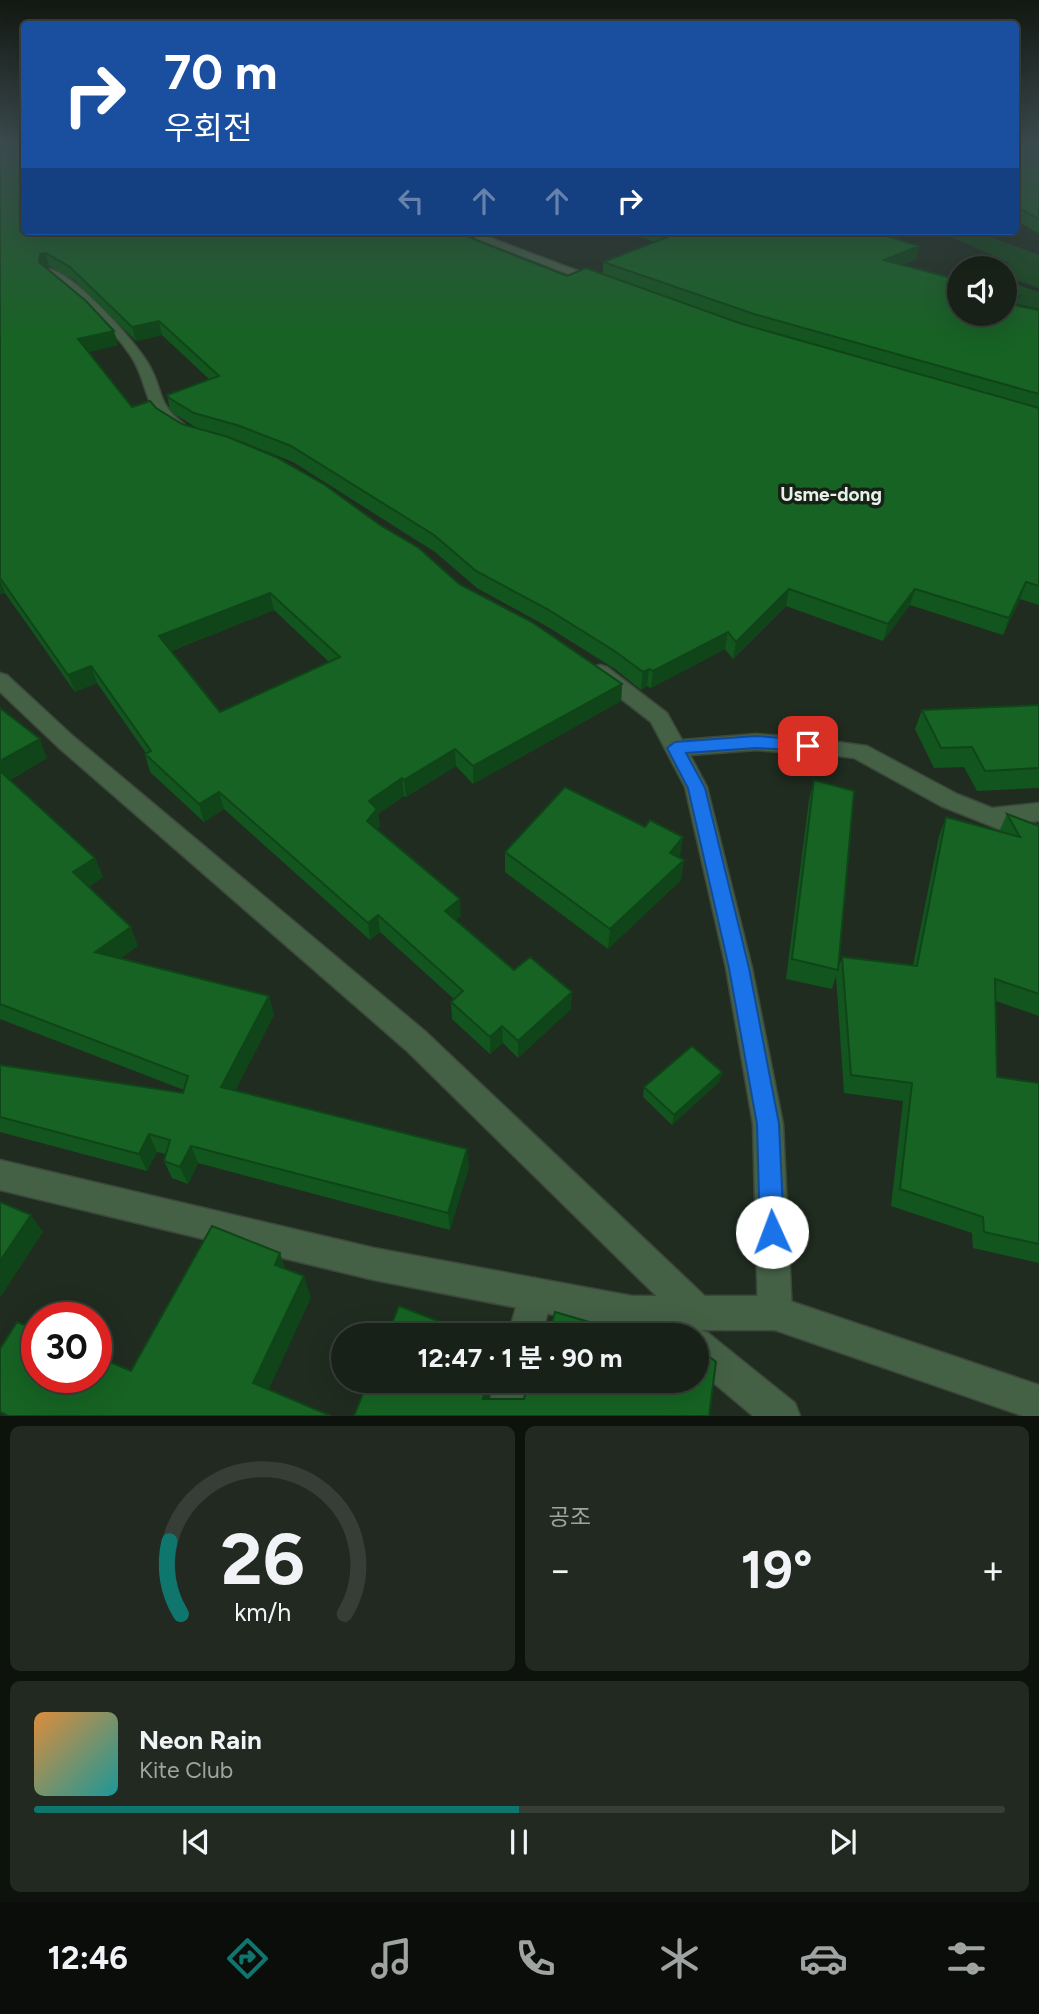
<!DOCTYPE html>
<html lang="ko">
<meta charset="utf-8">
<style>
:root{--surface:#182118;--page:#212921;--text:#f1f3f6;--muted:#9fa3a2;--line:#363e37;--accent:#0f766e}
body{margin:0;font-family:Figtree,"Noto Sans KR",sans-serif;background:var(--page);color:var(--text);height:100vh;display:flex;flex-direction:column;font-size:26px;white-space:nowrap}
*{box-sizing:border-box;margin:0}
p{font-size:23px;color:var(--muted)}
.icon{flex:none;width:38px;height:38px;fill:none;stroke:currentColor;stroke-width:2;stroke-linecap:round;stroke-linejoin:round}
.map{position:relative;height:1416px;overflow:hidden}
.panel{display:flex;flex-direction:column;gap:10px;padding:10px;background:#0d120d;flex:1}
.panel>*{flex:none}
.hud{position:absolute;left:21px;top:21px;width:998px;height:214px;border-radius:7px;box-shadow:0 7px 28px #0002,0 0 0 2px var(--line);background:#1a4fa0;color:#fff;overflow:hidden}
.fabs{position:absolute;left:947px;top:256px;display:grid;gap:14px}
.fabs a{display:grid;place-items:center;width:70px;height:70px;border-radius:50%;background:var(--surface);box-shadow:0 7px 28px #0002,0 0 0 2px var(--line);font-size:35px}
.speed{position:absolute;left:21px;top:1302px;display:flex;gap:14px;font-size:35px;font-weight:700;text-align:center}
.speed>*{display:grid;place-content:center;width:91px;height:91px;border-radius:50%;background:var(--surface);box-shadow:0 7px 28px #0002,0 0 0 2px var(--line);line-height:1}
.speed .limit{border:10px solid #d22;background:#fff;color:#111}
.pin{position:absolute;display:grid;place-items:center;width:60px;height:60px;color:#fff;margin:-30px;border-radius:14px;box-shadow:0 4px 10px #0006}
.me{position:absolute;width:77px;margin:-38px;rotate:358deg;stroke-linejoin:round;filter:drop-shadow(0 0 5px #0008)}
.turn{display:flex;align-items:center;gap:24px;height:147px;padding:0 28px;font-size:32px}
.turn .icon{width:91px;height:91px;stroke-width:2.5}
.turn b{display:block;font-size:49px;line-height:60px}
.lanes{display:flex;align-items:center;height:66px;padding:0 28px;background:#0003;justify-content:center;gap:35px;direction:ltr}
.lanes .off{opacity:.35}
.big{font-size:52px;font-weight:700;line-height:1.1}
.panel .card{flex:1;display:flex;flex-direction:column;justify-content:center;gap:10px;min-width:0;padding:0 24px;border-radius:10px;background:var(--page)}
.panel .dial{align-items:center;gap:0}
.dial svg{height:182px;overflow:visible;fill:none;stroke:var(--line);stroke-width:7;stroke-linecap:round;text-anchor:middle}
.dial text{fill:var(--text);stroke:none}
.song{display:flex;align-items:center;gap:21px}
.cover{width:84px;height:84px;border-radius:10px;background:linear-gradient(135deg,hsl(30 70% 55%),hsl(180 70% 35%))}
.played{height:7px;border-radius:4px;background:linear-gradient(90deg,var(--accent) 50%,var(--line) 50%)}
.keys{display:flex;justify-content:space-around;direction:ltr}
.heat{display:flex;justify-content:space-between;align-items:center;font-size:38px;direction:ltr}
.panel .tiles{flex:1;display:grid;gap:10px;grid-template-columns:1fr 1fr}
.card:last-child{grid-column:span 2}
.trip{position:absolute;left:331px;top:1323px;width:378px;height:70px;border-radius:35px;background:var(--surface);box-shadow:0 7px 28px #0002,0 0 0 2px var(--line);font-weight:700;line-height:70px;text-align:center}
.dock{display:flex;height:112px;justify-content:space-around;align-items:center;background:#0a0d0a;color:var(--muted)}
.dock .icon{width:49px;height:49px}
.dock .selected{color:var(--accent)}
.dock b{font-size:32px;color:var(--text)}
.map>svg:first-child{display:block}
.green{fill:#174a1e}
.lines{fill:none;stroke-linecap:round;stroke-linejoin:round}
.service-casing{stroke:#3c473c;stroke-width:3}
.minor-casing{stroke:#3c473c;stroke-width:3}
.tertiary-casing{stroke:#3c473c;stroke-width:3}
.service{fill:#446045;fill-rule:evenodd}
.minor{fill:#446045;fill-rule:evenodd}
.tertiary{fill:#446045;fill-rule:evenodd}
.wall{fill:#13551e;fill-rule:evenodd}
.shaded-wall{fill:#0f4518}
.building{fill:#166323;stroke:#0f4518;stroke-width:2;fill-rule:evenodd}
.route{fill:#1a73e8;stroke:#114b97;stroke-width:2}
.labels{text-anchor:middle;stroke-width:7;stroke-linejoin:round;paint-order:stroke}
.far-quarter-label{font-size:19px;font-weight:bold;fill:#e9f0e9;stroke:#172217}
</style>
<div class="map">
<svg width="1039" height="1416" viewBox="0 0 1039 1416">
<rect width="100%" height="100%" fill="#202c20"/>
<path class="green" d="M938,231H975L1039,255V288L1005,276L1004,268H982L1010,263Z
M1005,281L1039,292V309L1005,301Z"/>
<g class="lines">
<defs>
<path id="service" d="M808,738L867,746L957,794L992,808L1039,803V821L1027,822L1039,826V845L941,806L854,758L800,751L797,746L800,741Z
M696,1328L708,1333L795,1403L800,1416H753L696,1368V1335H683Z"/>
<path id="minor" d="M44,269C68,265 137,343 149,365C164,391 156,403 184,424L186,427L184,430H174C141,406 150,386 131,356C109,323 76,297 44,273Z
M600,665L607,667L667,713L682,740L756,734L808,738L816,741L819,746L816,751L808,754L756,750L690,755L707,787L752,968L783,1124L792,1313L787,1325L775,1330L763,1325L758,1313L753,1124L726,968L685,787L651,722L593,677L590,672L593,667Z
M0,673L7,675L74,737L426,1032L710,1301L715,1313L710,1325L698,1330L686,1325L406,1050L58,747L0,692Z
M535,1278L547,1283L552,1295L542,1335H508L523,1283Z
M495,1381H531L522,1416H486Z"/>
<path id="tertiary" d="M457,231H472L607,282L597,285Z
M0,1160L374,1248L632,1296H775L1039,1385V1416H1023L775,1330H632L374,1280L0,1190Z"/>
</defs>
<use href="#service" class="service-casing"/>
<use href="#minor" class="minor-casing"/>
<use href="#tertiary" class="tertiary-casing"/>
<use href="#service" class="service"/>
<use href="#minor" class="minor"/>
<use href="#tertiary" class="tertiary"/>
</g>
<path class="wall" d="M0,146L24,231H475V240L567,276L603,274V262L655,242L622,231H914L894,238L919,246L916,259L902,265L1017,306L1039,310V605L1020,599L1003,635L910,605L883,641L786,606L733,659L725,649L651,688L647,686L641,690L615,669L548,627L477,588L435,552L293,462L243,442L230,438L459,584L622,684L621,701L473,784L456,766L406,797L404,796L378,814L380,826L377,830L461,916L456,920L514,970L571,1009L518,1058L503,1043L490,1054L452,1019L451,1002L454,999L380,932L370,940L224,809L204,822L150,772L145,754L146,753L97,683L75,692L5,593L0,594ZM44,266H49L74,280L136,341L162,335L210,380L167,395L170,410L173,413L197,428L182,424L156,408L132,407L88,352L118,345ZM274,610L329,662L220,712L171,651Z
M1015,146H1039V234L1015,220Z
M480,231H502L491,235Z
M1039,705V788L977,791L964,767L934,768L915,729L922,710Z
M0,708L47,758L10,780L95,858L103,877L88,887L138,946L121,958L269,996L274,1015L235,1091L469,1167L450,1230L198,1163L188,1184L172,1178L164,1161L166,1154L157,1152L147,1171L0,1132V1065L183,1093L184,1090L0,1019Z
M814,780L838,969L842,957L913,965L939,836L946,817L999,832L1007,814L1039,826V1016L996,1001L997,1077L1039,1083V1263L973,1248L972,1233L891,1206L903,1101L844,1093L836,976L832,989L786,979L809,800Z
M505,852L680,857L681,880L608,949L505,872Z
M722,1072L719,1082L672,1125L643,1097L644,1087Z"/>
<path class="shaded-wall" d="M465,231H475V240L458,233Z
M491,231H502L491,235Z
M883,231H914L874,245L877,233Z
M919,246L916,259L881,273L884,260Z
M46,253L49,266H43L39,262L40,254Z
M1020,296L1016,310L1009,304Z
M159,321L162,335L136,341L132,327Z
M114,331L118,345L82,354L78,339Z
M0,580L5,593L0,594Z
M1026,582L1020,599L1003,635L1009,618Z
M789,589L786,606L733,659L736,642Z
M915,589L910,605L883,641L888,624Z
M270,593L274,610L164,653L159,636Z
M728,632L725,649L651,688L653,671Z
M91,666L97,683L75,692L68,675Z
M649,669L647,686L641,690L643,672Z
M622,684L621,701L473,784V766Z
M40,739L47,758L2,784L0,779V761Z
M455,749L456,766L406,797L404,780Z
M402,778L404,796L378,814L380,826L370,839L367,821L369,801Z
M219,792L224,809L204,822L199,804Z
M683,837L680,857L667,873L670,853Z
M95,858L103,877L81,891L73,872Z
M684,860L681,880L608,949L610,929Z
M460,899L461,916L446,928L445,911Z
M378,915L380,932L370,940L368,923Z
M131,927L138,946L104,970L95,952Z
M572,992L571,1009L518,1058V1041Z
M269,996L274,1015L228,1105L221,1087Z
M502,1026L503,1043L490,1054V1037Z
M722,1072L719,1082L672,1125L674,1115Z
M149,1134L157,1152L147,1171L139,1154Z
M191,1146L198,1163L188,1184L180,1167Z
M467,1149L469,1167L450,1230L448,1213Z
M31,1215L43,1232L0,1298V1261Z
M280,1253L288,1276L275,1265Z
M304,1276L311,1298L263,1402L253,1383Z
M487,1381H493L484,1416L483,1399Z"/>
<path class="building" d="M0,146H24V231H465L458,233L567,276L586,268L742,324L1039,408V586L1026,582L1009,618L915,589L888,624L789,589L736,642L728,632L653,671L649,669L643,672L616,652L549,610L476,571L434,535L291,446L240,426L194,413L169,398L167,395L219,376L159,321L132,327L70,267L46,253L40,254L39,262L86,301L114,331L78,339L132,407L150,401L156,408L182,424L228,437L276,457L325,485L380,525L419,548L459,584L532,622L622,684L473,766L455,749L404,780L402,778L369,801L377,809L367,821L460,899L445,911L514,970L530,957L572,992L518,1041L502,1026L490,1037L451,1002L463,991L378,915L368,923L219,792L199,804L145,754L151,751L91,666L68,675L0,578ZM270,593L340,657L220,712L159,636Z
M1015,146H1039V219L1015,206Z
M661,231H883L877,233L919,246L884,260L959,280V313H1004V292L1020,296L1009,304L1039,310V394L754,314L603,262L673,235Z
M1039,705V768L985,771L972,747L941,748L922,710Z
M0,708L40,739L0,761Z
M0,771L95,858L73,872L131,927L95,952L269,996L221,1087L467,1149L448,1213L191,1146L180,1167L164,1161L170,1140L149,1134L139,1154L0,1117V1065L183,1093L188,1076L0,1004Z
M814,780L854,791L838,970L792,959Z
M565,787L645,827L650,820L683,837L670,853L684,860L610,929L505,852Z
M1007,814L1039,826V994L995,979L997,1077L1039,1083V1244L984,1232L983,1217L900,1189L912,1083L851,1075L842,957L917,966L946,817L1020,837Z
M692,1046L722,1072L674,1115L644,1087Z
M0,1202L31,1215L0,1261Z
M212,1226L280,1253L275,1265L304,1276L253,1383L331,1416H8L0,1412V1349L17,1322L37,1330V1377H96V1356L131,1371Z
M399,1306L474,1335H387Z
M555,1312L634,1335H549Z
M696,1354L711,1358L716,1362L709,1416H354L368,1381H487L483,1399H524L528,1381H696Z"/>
<linearGradient id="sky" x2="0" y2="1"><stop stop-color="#121812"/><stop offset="0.42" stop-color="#3c4b4e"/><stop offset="1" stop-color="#3c4b4e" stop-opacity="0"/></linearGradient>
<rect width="1039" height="344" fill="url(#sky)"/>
<path class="route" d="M756,736L808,740L816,746L808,751L756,748L686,753L705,788L749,968L779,1124L784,1232L781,1241L772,1244L764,1241L760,1232L757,1124L729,968L688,788L667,748L675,742Z"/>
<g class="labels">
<g class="far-quarter-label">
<text x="831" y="501">Usme-dong</text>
</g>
</g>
</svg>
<div class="fabs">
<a><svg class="icon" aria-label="sound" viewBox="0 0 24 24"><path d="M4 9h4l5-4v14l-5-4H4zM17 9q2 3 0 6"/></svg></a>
</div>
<div class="speed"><div class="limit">30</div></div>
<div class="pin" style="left:808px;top:746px;background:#d93025"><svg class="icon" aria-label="arrive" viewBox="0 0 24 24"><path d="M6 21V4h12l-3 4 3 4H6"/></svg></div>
<svg class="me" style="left:772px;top:1232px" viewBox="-20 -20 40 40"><circle r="19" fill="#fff"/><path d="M0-13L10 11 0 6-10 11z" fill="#1a73e8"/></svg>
<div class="trip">12:47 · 1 분 · 90 m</div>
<div class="hud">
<div class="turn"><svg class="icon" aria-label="right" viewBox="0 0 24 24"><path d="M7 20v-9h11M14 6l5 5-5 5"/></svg><div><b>70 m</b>우회전</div></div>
<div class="lanes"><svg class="icon off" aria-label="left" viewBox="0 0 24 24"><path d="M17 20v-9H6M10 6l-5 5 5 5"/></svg><svg class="icon off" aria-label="ahead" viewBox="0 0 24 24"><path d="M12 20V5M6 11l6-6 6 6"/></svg><svg class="icon off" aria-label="ahead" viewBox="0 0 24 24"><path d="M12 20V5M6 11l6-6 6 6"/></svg><svg class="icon" aria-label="right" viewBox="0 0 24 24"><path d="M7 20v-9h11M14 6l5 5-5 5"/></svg></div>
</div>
</div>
<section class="panel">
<div class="tiles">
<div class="card dial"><svg viewBox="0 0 100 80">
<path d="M14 69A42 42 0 1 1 86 69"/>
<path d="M14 69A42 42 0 0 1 9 37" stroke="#0f766e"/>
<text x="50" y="56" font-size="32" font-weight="700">26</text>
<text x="50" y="72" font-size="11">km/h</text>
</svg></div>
<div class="card"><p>공조</p>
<div class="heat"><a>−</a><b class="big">19°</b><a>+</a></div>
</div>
<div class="card">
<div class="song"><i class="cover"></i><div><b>Neon Rain</b><p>Kite Club</p></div></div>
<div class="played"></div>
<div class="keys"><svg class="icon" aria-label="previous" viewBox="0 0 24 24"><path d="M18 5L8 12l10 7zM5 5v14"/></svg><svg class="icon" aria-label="pause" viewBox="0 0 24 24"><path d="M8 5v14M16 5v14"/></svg><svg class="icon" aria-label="next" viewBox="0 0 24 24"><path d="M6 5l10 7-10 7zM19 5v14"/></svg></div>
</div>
</div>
</section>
<nav class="dock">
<b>12:46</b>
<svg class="icon selected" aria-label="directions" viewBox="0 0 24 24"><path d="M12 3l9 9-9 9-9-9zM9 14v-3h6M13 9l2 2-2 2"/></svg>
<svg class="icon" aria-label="music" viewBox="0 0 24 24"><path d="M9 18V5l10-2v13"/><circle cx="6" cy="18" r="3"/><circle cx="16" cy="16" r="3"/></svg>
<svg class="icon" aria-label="phone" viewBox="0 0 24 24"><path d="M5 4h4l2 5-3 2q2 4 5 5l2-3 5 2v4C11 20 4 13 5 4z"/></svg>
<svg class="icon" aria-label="climate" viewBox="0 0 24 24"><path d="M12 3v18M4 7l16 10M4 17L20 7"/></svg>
<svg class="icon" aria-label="car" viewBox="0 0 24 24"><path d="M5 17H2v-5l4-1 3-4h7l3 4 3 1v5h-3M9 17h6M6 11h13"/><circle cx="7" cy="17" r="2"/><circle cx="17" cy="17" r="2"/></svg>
<svg class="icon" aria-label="filters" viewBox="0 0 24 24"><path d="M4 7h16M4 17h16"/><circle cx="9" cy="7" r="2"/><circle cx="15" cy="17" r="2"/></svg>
</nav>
